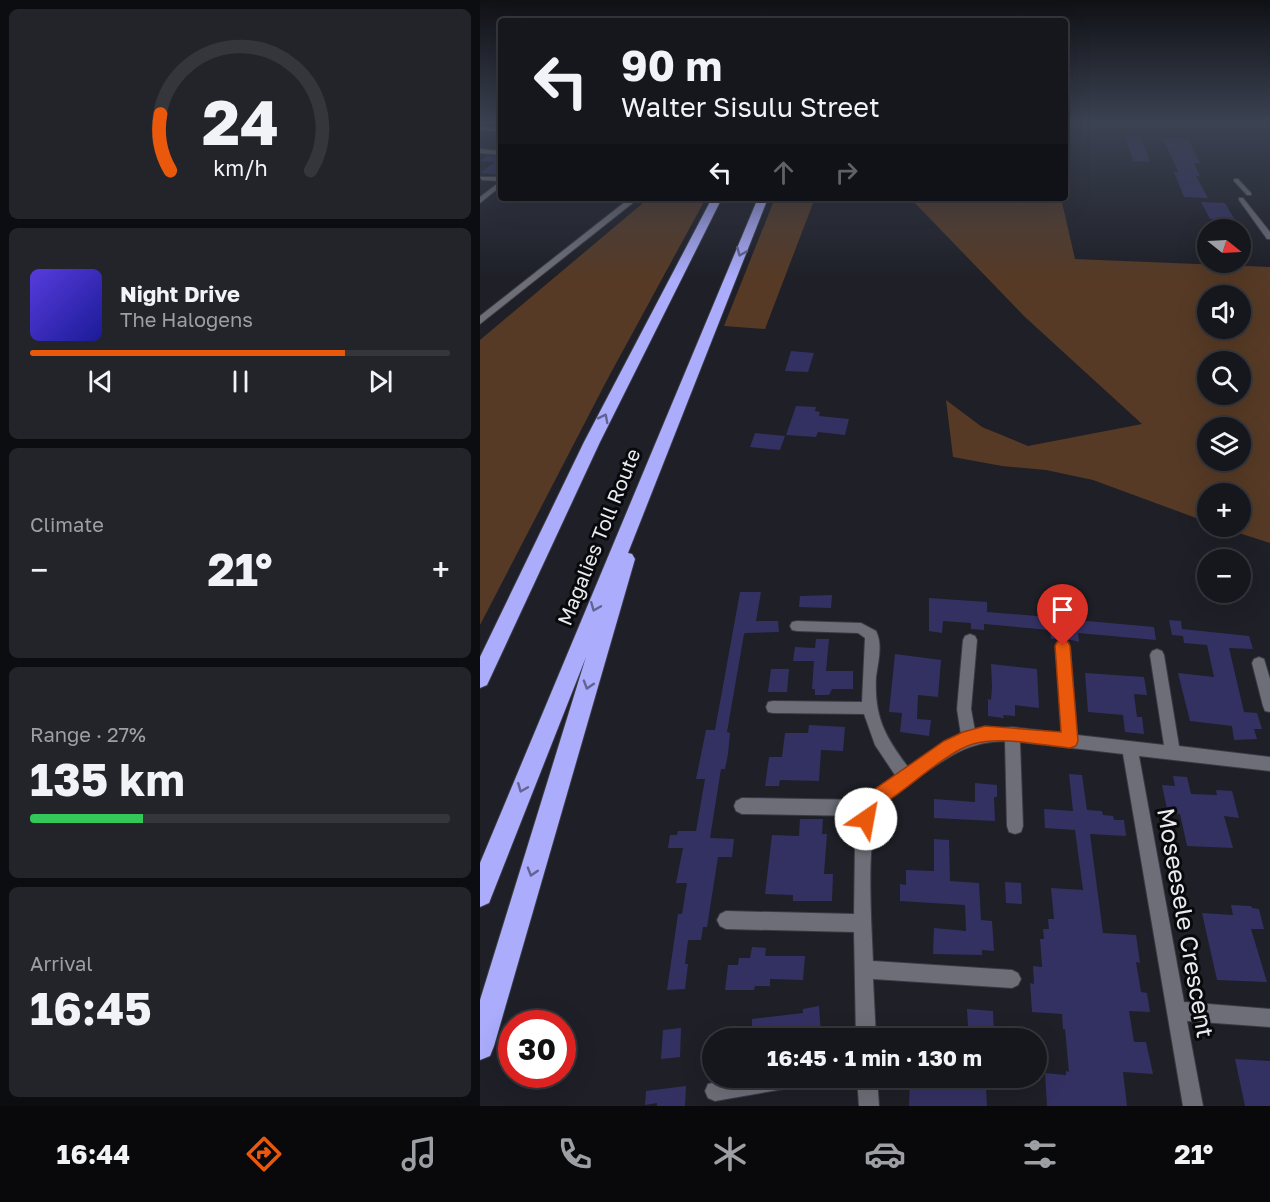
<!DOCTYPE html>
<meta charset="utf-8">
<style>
:root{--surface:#16171d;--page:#23242a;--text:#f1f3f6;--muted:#9e9fa4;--line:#35363b;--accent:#ea580c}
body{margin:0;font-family:"Golos Text",sans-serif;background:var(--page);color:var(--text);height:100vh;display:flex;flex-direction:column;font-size:22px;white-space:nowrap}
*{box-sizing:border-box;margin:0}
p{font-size:20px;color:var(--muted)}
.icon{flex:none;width:33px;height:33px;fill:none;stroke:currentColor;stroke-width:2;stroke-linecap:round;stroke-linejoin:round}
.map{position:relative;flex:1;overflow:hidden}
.side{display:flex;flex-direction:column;gap:9px;padding:9px;background:#0c0d10;width:480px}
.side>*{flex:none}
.banner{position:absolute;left:18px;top:18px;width:570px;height:183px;border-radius:6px;box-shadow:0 6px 24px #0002,0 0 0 2px var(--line);background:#16171d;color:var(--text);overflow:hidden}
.needle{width:39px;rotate:108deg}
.controls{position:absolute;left:717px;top:219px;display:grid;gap:12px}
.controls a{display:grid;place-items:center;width:54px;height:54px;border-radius:50%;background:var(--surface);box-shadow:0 6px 24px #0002,0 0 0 2px var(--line);font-size:30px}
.speed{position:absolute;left:18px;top:1010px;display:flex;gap:12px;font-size:30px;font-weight:700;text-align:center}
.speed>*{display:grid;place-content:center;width:78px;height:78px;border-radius:50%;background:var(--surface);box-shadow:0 6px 24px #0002,0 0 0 2px var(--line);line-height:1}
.speed .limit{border:9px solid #d22;background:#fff;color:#111}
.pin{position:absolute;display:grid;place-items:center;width:51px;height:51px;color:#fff;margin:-62px -26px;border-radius:50% 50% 50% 0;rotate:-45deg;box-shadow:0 0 6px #0007}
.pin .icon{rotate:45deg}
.me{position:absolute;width:66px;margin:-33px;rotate:33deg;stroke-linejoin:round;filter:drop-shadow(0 0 4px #0008)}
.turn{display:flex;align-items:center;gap:21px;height:126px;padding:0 24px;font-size:27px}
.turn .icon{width:78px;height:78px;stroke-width:2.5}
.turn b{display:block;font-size:42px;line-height:51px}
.lanes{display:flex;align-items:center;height:57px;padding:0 24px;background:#0003;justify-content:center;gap:30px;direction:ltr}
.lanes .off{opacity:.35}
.big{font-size:45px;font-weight:700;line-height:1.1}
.side .widget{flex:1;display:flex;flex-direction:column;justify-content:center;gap:9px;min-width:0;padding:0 21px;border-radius:9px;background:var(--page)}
.side .dial{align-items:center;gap:0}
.dial svg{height:156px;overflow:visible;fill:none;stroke:var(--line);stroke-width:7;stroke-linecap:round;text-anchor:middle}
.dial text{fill:var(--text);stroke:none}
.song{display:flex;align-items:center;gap:18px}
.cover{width:72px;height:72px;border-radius:9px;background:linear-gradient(135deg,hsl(250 70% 55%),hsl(240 70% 35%))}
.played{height:6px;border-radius:3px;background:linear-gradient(90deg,var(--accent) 75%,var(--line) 75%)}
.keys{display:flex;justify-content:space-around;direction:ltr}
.heat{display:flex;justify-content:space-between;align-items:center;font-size:33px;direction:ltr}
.charge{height:9px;border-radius:4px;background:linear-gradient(90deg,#34c759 27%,var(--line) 0)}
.trip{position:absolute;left:222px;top:1028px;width:345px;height:60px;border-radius:30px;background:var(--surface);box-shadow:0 6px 24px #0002,0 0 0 2px var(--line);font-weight:700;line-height:60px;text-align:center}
.tabs{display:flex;height:96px;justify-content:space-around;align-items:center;background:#09090c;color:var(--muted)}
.tabs .icon{width:42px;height:42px}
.tabs .on{color:var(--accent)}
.tabs b{font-size:27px;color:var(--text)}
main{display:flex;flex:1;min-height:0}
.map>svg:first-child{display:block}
.green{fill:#563a25;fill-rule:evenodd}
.building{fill:#333162}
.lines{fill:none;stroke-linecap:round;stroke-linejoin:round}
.street-casing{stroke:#3a3b42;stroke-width:2}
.secondary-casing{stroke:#3a3b42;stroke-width:2}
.highway-casing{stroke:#3a3b42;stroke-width:2}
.street{fill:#6d6e78;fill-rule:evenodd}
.secondary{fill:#6d6e78;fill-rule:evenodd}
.highway{fill:#abacfc;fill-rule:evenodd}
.oneway{stroke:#626390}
.route{fill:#ea580c;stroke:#983908;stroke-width:1.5}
.labels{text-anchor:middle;stroke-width:6;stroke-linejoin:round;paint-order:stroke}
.street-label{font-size:20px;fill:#eaebf1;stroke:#09090c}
.near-street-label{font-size:24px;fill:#eaebf1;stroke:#09090c}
</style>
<main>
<section class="side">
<div class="widget dial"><svg viewBox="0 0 100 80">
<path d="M14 69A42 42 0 1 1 86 69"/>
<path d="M14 69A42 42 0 0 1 9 40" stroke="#ea580c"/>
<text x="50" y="56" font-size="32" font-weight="700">24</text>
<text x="50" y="72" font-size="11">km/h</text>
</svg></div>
<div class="widget">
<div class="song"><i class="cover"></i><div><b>Night Drive</b><p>The Halogens</p></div></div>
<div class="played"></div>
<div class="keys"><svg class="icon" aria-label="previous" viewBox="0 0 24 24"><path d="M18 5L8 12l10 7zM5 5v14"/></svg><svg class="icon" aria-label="pause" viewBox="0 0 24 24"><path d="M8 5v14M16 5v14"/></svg><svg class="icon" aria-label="next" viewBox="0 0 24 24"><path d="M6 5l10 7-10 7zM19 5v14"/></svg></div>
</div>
<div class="widget"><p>Climate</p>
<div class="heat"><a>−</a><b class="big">21°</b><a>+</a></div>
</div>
<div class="widget"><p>Range · 27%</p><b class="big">135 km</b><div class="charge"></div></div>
<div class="widget"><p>Arrival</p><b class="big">16:45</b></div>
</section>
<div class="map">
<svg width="790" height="1106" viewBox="0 0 790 1106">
<rect width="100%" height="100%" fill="#1e1f27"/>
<path class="green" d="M169,198H226L127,380L0,625V340Z
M295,198H335L285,329L244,326Z
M430,198H581L595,259L790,267V543L740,527L760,526V494H728L727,522L613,480L566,470L522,466L473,457L466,400L502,427L548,446L662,424L545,317ZM728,296H760V328H728ZM728,362H760V394H728ZM728,428H760V460H728Z"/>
<path class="building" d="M645,136L661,137L670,162L653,161Z
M683,138L708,139L720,163H714L720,176H716L728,198L704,197L694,172H698Z
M7,156L21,157V175L0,173L15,162L0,161Z
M721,202L745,203L755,220L730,219Z
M311,351L334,353L328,372L305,371Z
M316,406L336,407L335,411L340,412L339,416L369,419L365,435L338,432L336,437L306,435Z
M275,433L305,436L300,450L270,447Z
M260,592H281L276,621H298L299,632L265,633L264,634L247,732L250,733L248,754L245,769H241L230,838L254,839L252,857H238L227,927H223L221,940H208L205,964H208L205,989L187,990L198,914H202L207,883H196L203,848H188L190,835H197L198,831H216L225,779H216L226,730H235Z
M352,595L351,608L319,607L320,596Z
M449,598L507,602V612L569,617V610L595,612L596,620L674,627L676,640L598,633L599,642L584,638L571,639L570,630L504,624V630L491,629V623L463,621L462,633L449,631Z
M689,620L701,621L702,629L769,636L773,649L749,648L764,712L777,713L782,729H774L777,739L754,740L752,726L710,721L698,673L734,677L727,645L704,643L703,636L692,635Z
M336,639H349L346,671H373V689H352L349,695H335V689H332L334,661H313L315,647L335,648Z
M415,654L461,660L458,697L438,695L437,719L451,720L449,736L420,732L422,713L409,712Z
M511,664L557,669L559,708L535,705V716L523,715L524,718L508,716V699L511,700L512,687Z
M291,669H309L307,692H288Z
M605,673L664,677L667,695L654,694L657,717H662L664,734L645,732L643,715L608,712Z
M329,725L365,727L363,751L341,750L339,781L300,780L299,786H285L289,757H302L305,733H328Z
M589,774L602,775L607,810L622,811L623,815L633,816L634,820H644L646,836L610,834L623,933L656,935L660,963L656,962L661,992L667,993L670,1012L649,1011L654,1042H666L673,1074L643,1072L647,1106H567L565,1073L586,1075V1071L589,1072L585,1029H583L582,1014L552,1012L550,983L554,984L553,966L562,967L560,939H564L563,929H569L568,919H574L571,888L603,890L595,830L565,828L564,809L593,811Z
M693,776L707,777L711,794L737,795L736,790L752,791L759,818L744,816L753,848L707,846L700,814L688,813L684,795L682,785L695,786Z
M495,783L517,785V797H514L515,821L454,818V799L495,802Z
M320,819H343L342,834H347L344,874H353L352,901H313V895L285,894L292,835L319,836Z
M454,839L469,840L470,881L499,883L501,920L512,921L514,951L502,950V955L453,954L454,928L486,931L485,905L420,901V884L426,885V870L454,871Z
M525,882L541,883L542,904L526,903Z
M751,905L771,906L772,908L779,909L784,929H771L787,982L737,980L722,913L753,915Z
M272,947L286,948L285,956H325L323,980L290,979V986H275L274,990H245L248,965H258L259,958H270Z
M339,1006L341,1035L317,1038H272V1019L323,1013V1009Z
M487,1009L513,1011L514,1038H485L484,1026H488Z
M201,1028L200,1057L181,1059L183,1030Z
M755,1059L790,1061V1106H765Z
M430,1077H471V1085L506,1087L507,1106H429Z
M206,1086L205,1106H177V1103L165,1105L166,1091Z"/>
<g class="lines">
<defs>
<path id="street" d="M0,126L18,129L15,131L0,130Z
M0,149L21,151V155L0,153Z
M0,177H21V181L2,180Z
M754,179H758L771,193V195H767L754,181Z
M21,181V186L0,203V197Z
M759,198H763L790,232V239H787L759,200Z
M317,621L381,623L396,631C403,645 398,662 396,677C394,717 405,736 428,767L461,745L481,735L477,709L483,640L485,636L490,634L495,636L497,640L491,709L495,731L532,727L582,733L576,646L578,642L583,640L588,642L590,646L597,735L684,745L670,655L672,651L677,649L682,651L684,655L699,746L790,757V771L659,756L704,1002L790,1009V1027L707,1021L723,1106H703L643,754L540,742L543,826L541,832L535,834L529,832L527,826L525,741C492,742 476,752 449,770C433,781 414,790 402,806C384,829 392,928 393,961L532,970L538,973L541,979L538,985L532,988L393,979L396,1038H376L374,932L246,929L240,926L237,920L240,914L246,911L374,914L375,842L380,816L262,814L256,811L254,806L256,801L262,798L387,800L396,789L415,775L395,745L384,714L293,713L288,712L286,707L288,702L293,701L382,702L385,638L378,633L317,631L312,630L310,626L312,622Z
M779,657L784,659L790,679V712L785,711L783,706L772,663L774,659Z
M258,1077H325L322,1084L315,1087L235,1101L228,1098L225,1091L228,1084Z
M377,1077H397L399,1106H379Z"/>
<path id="secondary" d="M150,198H159L0,324V316Z"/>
<path id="highway" d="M232,198H242L120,442L7,685L0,688V657L104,442Z
M278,198H288L148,553L152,554L155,559L14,1046L10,1056L0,1060V1000L106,657L9,903L0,907V863Z"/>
</defs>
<use href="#street" class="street-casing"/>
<use href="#secondary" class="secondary-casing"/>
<use href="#highway" class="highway-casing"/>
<use href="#street" class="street"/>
<use href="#secondary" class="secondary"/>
<use href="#highway" class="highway"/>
</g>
<defs><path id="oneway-chevron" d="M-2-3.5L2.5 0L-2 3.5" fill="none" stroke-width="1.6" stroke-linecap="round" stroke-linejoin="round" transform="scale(1.5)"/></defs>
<g class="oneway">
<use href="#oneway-chevron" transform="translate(261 252) rotate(112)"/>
<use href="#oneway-chevron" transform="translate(124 418) rotate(-63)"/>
<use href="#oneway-chevron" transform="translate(115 607) rotate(112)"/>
<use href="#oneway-chevron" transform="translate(108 685) rotate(107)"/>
<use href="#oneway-chevron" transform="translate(42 788) rotate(112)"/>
<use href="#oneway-chevron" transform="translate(52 872) rotate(107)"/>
</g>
<linearGradient id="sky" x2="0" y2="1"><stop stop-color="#101115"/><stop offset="0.44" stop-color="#3b4252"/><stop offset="1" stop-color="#3b4252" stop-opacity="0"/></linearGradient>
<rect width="790" height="279" fill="url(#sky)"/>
<path class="route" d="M583,640L588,642L590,646L598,741L596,746L590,748C559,745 523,736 493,744C469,751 434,783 412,798C401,806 399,823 386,828L380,826L377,819L392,791L464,741L483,732L505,726L581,732L575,646L577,642Z"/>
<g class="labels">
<g class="street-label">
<text transform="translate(119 537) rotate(-68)" y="7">Magalies Toll Route</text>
</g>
<g class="near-street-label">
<text transform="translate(705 923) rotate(80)" y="8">Moseesele Crescent</text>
</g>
</g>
</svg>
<div class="controls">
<a><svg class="needle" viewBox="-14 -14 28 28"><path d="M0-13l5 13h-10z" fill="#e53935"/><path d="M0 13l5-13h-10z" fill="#9e9fa4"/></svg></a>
<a><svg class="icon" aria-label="sound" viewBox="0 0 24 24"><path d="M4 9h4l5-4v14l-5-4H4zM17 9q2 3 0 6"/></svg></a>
<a><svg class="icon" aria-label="search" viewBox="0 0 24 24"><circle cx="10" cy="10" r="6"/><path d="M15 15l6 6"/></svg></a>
<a><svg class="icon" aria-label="layers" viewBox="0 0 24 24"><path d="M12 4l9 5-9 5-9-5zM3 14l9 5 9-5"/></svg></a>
<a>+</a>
<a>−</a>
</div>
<div class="speed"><div class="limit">30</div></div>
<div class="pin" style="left:583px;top:646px;background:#d93025"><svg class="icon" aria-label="arrive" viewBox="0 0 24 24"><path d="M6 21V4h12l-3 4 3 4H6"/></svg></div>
<svg class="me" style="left:386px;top:819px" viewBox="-20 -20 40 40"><circle r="19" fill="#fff"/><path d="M0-13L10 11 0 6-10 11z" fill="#ea580c"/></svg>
<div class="trip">16:45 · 1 min · 130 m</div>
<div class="banner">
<div class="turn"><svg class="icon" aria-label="left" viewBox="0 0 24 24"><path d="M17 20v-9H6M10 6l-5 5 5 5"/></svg><div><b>90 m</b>Walter Sisulu Street</div></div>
<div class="lanes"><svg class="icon" aria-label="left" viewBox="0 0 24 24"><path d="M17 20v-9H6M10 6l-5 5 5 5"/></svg><svg class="icon off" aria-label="ahead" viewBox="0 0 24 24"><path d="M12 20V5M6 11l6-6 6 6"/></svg><svg class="icon off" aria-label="right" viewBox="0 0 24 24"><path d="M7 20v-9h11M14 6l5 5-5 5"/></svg></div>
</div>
</div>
</main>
<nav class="tabs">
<b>16:44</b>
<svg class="icon on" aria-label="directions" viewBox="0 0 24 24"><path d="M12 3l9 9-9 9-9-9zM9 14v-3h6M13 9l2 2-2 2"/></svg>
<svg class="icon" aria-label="music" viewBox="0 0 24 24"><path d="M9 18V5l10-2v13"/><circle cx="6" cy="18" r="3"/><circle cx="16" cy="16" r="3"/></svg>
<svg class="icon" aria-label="phone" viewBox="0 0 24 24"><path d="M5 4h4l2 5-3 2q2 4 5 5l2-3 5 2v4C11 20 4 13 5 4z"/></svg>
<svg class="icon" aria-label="climate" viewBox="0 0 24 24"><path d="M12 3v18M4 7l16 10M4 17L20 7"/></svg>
<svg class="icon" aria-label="car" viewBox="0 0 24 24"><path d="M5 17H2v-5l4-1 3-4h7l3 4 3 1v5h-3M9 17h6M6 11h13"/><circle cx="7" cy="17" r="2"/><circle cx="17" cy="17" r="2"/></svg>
<svg class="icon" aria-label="filters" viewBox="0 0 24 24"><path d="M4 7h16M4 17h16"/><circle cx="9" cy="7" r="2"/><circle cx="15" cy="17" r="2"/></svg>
<b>21°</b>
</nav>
